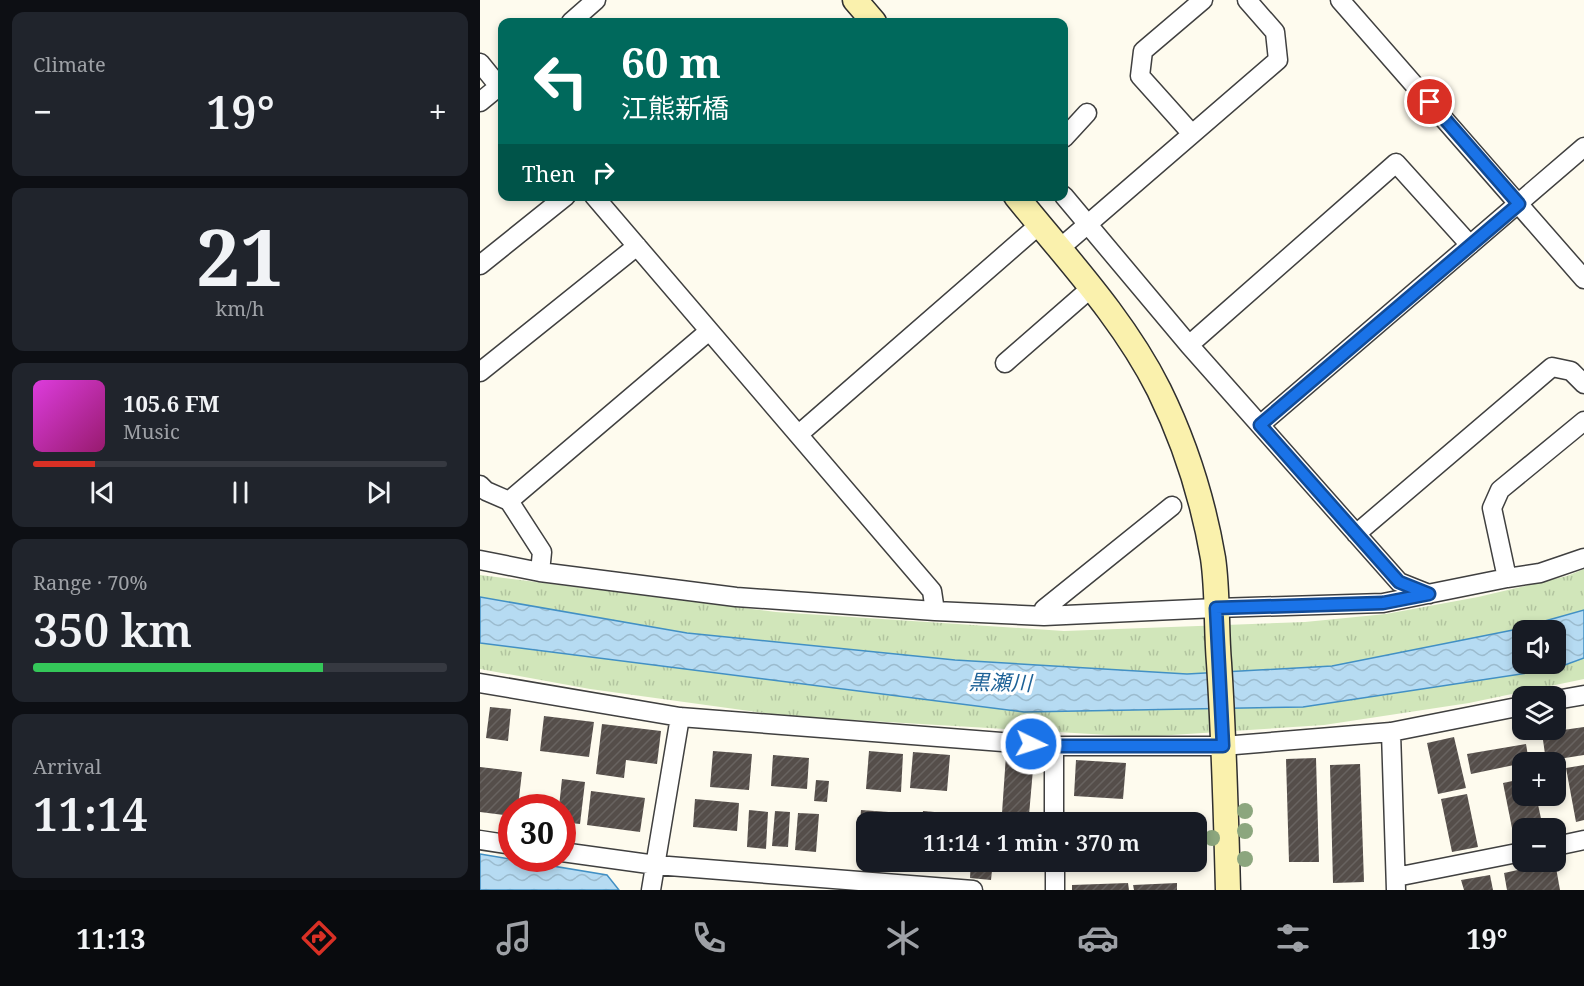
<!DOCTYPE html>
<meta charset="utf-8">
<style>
:root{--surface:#171b24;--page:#20242c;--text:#f1f3f6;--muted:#9ea1a6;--line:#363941;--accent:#d93025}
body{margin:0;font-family:"Noto Serif","Noto Sans JP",serif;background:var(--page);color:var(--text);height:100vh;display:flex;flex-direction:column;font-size:22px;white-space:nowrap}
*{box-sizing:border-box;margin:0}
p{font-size:20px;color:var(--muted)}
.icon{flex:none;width:33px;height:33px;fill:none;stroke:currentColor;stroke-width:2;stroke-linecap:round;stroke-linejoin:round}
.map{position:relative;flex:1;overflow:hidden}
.details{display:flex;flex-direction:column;gap:12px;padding:12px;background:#0d0f14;width:480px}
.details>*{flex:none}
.banner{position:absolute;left:18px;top:18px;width:570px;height:183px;border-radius:12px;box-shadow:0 3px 9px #0003;background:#00695c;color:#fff;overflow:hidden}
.buttons{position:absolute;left:1032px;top:620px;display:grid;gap:12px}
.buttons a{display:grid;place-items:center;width:54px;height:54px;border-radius:12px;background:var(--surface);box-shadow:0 3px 9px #0003;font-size:30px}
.speed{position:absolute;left:18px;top:794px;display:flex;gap:12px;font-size:30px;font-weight:700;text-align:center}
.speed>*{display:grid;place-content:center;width:78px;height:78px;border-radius:50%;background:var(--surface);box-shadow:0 3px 9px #0003;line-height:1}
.speed .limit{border:9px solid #d22;background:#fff;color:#111}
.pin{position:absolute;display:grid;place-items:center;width:51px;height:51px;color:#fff;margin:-26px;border:3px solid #fff;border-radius:50%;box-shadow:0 2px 6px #0007}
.me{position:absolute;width:66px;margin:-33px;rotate:94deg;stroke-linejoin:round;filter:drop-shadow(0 0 4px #0008)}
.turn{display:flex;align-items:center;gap:21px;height:126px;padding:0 24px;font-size:27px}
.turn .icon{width:78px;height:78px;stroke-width:2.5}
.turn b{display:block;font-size:42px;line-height:51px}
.then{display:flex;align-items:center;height:57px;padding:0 24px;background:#0003;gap:12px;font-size:22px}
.big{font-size:45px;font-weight:600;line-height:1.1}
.details .tile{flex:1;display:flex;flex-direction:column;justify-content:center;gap:9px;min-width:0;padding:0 21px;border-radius:12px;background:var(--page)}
.details .dial{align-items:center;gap:0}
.dial b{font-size:78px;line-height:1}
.song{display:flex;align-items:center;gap:18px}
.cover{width:72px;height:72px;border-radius:9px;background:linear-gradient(135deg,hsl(300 70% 55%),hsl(320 70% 35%))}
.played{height:6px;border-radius:3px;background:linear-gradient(90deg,var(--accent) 15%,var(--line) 15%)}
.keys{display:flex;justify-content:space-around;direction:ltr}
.heat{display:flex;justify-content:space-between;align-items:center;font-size:33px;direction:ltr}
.charge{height:9px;border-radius:4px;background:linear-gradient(90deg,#34c759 70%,var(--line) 0)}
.trip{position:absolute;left:376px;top:812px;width:351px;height:60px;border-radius:12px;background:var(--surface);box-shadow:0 3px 9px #0003;font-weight:600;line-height:60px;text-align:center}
.dock{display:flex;height:96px;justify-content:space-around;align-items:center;background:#090b0e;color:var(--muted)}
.dock .icon{width:42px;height:42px}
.dock .selected{color:var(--accent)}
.dock b{font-size:27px;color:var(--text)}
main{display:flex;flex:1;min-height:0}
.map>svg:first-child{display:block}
.grass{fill:url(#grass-tufts);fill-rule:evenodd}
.water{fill:url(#water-waves);stroke:#4290c4;stroke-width:1.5;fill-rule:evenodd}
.building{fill:url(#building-hatch)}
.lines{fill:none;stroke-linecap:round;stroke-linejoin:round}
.street-casing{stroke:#404040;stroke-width:21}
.secondary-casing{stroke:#2f2f2f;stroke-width:27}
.street{stroke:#fff;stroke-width:18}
.secondary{stroke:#faf1ad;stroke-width:24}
.tree{fill:#8ca67e}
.route-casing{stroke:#114b97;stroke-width:15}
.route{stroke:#1a73e8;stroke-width:10}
.labels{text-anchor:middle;stroke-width:6;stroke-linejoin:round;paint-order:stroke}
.water-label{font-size:21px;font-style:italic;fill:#1e6297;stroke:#fff}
</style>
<main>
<section class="details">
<div class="tile"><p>Climate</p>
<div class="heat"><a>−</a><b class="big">19°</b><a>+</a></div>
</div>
<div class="tile dial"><b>21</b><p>km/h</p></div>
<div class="tile">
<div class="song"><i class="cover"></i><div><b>105.6 FM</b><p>Music</p></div></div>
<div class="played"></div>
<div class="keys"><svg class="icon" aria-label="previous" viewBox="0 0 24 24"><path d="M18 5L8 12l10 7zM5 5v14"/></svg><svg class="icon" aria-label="pause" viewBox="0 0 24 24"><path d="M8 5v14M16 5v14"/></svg><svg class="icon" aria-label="next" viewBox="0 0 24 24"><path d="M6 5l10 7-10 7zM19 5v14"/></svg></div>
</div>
<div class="tile"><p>Range · 70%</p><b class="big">350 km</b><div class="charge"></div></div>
<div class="tile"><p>Arrival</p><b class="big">11:14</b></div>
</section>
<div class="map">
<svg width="1104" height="890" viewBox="0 0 1104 890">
<defs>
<pattern id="grass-tufts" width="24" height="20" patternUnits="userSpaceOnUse" patternTransform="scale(1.5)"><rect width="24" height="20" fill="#d1e6ba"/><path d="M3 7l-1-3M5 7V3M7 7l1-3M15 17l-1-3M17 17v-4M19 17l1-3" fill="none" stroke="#b2c49f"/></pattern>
<pattern id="water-waves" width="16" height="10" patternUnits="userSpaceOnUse" patternTransform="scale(1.5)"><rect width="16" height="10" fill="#b6dbf2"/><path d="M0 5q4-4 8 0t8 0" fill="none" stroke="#9bbbce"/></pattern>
<pattern id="building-hatch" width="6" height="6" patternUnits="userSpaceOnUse" patternTransform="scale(1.5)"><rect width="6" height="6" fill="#554e4a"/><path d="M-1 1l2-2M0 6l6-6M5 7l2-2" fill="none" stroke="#686360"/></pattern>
</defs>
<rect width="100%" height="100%" fill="#fefbee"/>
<path class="grass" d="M1104,569V679L989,703L844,725L661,737L306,716L110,689L0,669V575L296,612L584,631L825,622L906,614L998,597L1087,576ZM1042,630H1076V663H1042Z"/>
<path class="water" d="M0,597L207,633L475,660L707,674L852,666L1033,630L1104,610V658L1074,669L823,707L544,712L0,643ZM1042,630H1076V663H1042Z
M0,854L127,875L139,890H0Z"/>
<path class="building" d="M10,707L31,709L28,741L6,738Z
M64,716L114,722L109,757L60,751Z
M122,724L181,731L177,764L146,760L144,778L116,774Z
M1104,727V755L1066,761L1062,733Z
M974,737L986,788L958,794L947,743Z
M1046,744L1049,762L991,774L987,754Z
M233,751L272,754L269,790L230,787Z
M389,751L423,754L421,792L386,789Z
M433,752L470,755L467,791L430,788Z
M293,755L329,758L327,789L291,786Z
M526,755L554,758L549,815L522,813Z
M836,758L839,862H809L806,759Z
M596,760L646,763L643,799L594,796Z
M880,764L884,882L853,883L850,765Z
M1104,765V820L1096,822L1086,768Z
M0,767L42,772L38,807H32V816L0,812Z
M82,779L105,782L100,824L82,822V807H79Z
M1042,779V795H1056L1063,828H1042V832L1033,833L1023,783Z
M336,780L349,781L347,802L334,801Z
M111,791L165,798L160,832L107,825Z
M987,794L998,847L972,852L961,799Z
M215,799L259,803L257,831L213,827Z
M269,810L288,812L286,849L267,847Z
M381,810L436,814L435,822H387V836H379Z
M295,811L310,812L308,847L292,846Z
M443,811L500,816V822H442Z
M318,813L339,814L336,852L315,850Z
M491,861H513L511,880L490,878Z
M1075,862L1080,890H1027L1024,873Z
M1010,875L1013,890H984L981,880Z
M648,883L649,890H592V885Z
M697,883V890H654L653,885Z"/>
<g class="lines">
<defs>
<path id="street" d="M860,0L1104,279
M91,22L116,0
M0,63L22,90
M0,102L22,84
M712,134L660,76L663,51L723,0
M584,138L607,113
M114,196L452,591L455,611
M584,196L709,345L919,582L949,594
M579,249L798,60L795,32L767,0
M0,265L86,196
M709,345L916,163L990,245
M525,363L611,288
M0,372L157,246
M780,425L1104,147
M319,434L559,225
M0,485L6,491L29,501
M876,534L1072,367L1091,371L1104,384
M0,560L60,572L256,597L455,611L564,616L736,608L903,603L1027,578L1060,573L1104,558
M60,572L62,552L29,501L229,331
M1027,578L1012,508L1020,490L1104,421
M564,616V609L692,506
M0,683L200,717L574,746H743L911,732L1042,706
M1076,700L1104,695
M911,732L916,890
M574,746V822
M0,840L32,845
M1076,846L1104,840
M82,852L176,865L493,890
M575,861V890
M916,877L1042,852
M171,890L200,717"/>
<path id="secondary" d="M375,0L394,22
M536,196C586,258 643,318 679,390C705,443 723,500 733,558C738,592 736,628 739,663C744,738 746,814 748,890"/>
</defs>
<use href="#street" class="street-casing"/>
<use href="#secondary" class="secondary-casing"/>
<use href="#street" class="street"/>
<use href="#secondary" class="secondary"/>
</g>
<g class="tree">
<circle cx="765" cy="811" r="8"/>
<circle cx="765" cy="831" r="8"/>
<circle cx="732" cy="838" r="8"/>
<circle cx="765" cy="859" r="8"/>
</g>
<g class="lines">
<defs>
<path id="route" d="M551,744L574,746H743L736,608L903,603L949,594L919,582L780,425L1039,204L950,102"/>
</defs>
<use href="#route" class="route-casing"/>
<use href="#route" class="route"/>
</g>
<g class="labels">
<g class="water-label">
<text transform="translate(520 683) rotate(1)" y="7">黒瀬川</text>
</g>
</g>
</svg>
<div class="buttons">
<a><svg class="icon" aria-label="sound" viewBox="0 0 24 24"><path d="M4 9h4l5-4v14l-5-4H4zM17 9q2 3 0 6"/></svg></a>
<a><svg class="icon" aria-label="layers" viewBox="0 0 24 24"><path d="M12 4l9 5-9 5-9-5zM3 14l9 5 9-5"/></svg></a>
<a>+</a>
<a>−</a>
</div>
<div class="speed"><div class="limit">30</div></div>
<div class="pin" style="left:950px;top:102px;background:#d93025"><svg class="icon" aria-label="arrive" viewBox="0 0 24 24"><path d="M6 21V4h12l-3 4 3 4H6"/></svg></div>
<svg class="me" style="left:551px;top:744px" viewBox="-20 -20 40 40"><circle r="17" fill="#1a73e8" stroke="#fff" stroke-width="3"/><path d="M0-11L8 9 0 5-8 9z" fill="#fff"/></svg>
<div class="trip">11:14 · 1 min · 370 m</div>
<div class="banner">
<div class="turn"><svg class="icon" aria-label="left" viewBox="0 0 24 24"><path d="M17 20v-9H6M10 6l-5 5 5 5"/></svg><div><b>60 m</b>江熊新橋</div></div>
<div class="then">Then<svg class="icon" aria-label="right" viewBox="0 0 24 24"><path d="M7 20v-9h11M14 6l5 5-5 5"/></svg></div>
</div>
</div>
</main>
<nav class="dock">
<b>11:13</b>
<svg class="icon selected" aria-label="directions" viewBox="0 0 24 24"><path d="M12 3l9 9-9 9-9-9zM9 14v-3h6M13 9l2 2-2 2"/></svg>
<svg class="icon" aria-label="music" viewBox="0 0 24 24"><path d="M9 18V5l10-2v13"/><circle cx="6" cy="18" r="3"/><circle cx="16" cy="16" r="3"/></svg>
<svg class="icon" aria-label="phone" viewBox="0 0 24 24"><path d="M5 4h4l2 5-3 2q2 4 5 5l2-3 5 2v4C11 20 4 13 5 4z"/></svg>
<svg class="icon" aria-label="climate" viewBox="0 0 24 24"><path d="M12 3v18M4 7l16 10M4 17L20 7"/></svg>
<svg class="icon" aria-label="car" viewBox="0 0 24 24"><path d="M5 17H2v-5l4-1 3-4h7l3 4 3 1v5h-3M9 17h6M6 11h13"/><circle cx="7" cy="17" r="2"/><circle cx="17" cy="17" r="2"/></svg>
<svg class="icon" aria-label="filters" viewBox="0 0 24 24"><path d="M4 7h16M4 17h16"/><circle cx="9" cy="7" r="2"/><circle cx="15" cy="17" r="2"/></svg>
<b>19°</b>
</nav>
